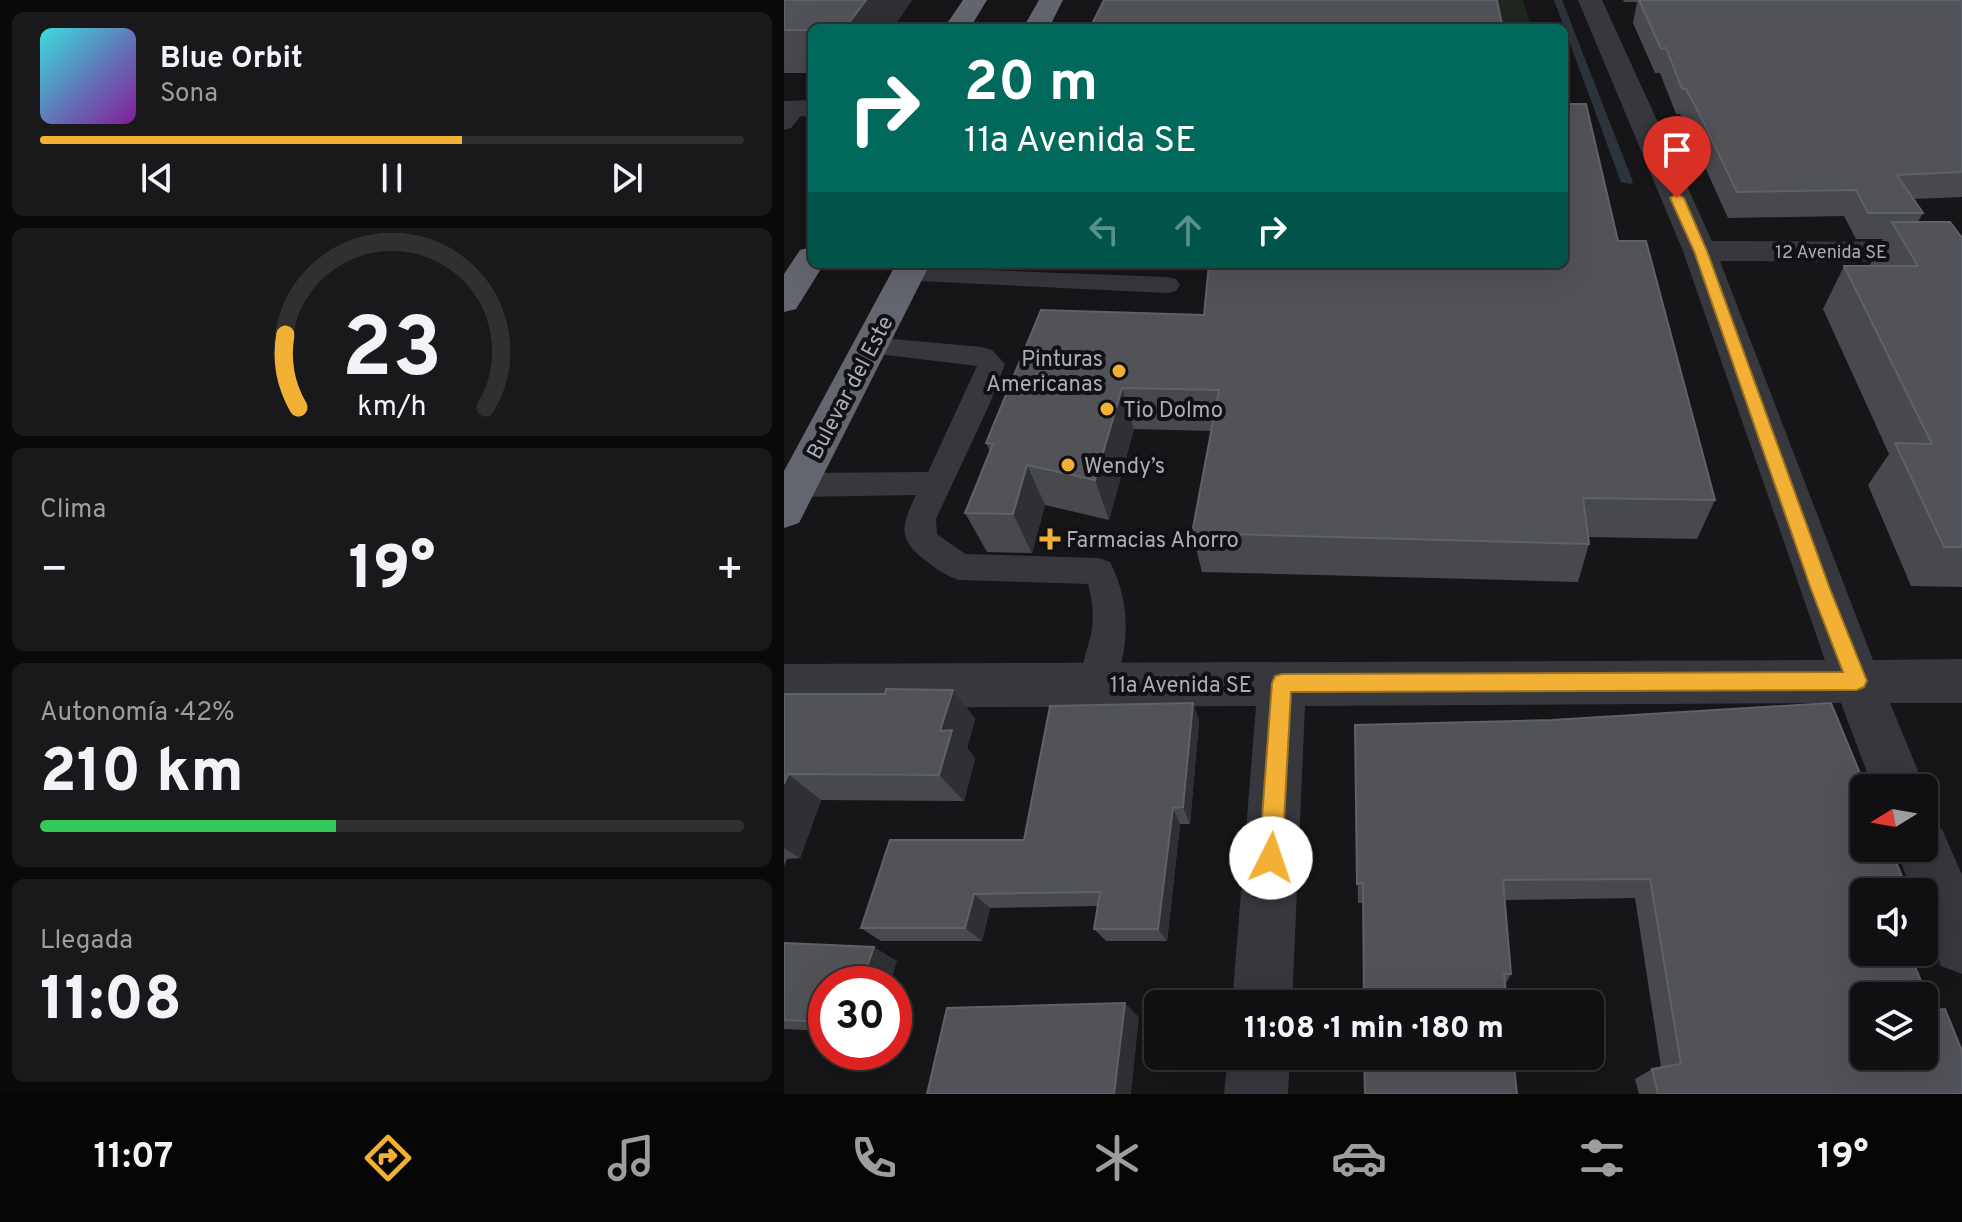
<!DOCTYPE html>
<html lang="es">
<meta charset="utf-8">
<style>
:root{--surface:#101012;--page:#19191b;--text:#f1f3f6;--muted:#9c9d9f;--line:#303032;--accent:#f2b134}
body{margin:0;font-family:Overpass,sans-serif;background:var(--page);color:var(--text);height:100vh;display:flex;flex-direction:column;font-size:30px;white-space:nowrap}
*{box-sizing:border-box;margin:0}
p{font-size:26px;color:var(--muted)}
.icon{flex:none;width:44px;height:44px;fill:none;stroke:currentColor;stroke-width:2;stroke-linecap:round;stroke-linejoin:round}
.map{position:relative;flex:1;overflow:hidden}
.sheet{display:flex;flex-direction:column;gap:12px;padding:12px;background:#09090a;width:784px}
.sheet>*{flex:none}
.top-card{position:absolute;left:24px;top:24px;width:760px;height:244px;border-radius:12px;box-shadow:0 8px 32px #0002,0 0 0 2px var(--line);background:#00695c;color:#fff;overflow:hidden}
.needle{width:52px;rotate:259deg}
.controls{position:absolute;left:1066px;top:774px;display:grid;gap:16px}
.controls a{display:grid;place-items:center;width:88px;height:88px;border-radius:12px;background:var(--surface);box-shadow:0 8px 32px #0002,0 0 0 2px var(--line);font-size:40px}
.speed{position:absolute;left:24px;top:966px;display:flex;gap:16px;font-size:40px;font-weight:700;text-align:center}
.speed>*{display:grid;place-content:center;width:104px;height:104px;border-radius:50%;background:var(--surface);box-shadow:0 8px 32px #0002,0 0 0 2px var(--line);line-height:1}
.speed .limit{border:12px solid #d22;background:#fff;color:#111}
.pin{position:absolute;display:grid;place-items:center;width:68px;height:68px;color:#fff;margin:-82px -34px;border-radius:50% 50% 50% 0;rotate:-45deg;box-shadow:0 0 8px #0007}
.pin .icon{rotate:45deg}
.me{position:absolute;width:88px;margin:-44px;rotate:4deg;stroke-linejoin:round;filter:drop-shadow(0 0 6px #0008)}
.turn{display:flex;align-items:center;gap:28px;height:168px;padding:0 24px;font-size:36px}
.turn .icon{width:104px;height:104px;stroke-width:2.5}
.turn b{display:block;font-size:56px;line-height:68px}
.lanes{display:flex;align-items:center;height:76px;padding:0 24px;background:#0003;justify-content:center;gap:40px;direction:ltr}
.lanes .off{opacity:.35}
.big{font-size:60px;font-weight:800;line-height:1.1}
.sheet .widget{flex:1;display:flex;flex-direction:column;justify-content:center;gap:12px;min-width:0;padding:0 28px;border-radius:12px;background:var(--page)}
.sheet .dial{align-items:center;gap:0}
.dial svg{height:208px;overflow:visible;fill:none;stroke:var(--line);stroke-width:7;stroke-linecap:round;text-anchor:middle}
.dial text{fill:var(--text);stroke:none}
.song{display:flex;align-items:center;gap:24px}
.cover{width:96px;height:96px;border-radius:12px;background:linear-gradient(135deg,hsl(180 70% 55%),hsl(290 70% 35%))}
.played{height:8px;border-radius:4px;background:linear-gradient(90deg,var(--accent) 60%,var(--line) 60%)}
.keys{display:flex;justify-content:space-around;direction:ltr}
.heat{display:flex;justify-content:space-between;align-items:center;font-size:44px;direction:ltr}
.charge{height:12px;border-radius:6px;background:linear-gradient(90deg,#34c759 42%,var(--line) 0)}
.trip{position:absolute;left:360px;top:990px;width:460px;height:80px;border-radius:12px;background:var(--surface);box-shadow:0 8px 32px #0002,0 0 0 2px var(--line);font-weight:800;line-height:80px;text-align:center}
.tabs{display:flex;height:128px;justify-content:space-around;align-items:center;background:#060607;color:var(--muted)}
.tabs .icon{width:56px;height:56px}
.tabs .selected{color:var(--accent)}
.tabs b{font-size:36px;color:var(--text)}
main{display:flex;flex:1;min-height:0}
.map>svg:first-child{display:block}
.green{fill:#1e261f}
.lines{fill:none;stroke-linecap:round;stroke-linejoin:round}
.stream{fill:#2c353c;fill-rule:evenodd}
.lane{fill:#37383d;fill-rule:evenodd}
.street{fill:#37383d;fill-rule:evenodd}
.highway{fill:#63666e;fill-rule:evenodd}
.wall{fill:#47494d}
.shaded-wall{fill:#2f3033}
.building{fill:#525359;stroke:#5f6168;stroke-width:2;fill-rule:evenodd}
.route{fill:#f2b134;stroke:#9d7322;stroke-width:2}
.poi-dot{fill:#f2b134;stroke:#111113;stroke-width:3}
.labels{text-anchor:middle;stroke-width:8;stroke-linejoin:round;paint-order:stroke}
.far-street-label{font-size:18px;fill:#a8adb8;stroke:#111113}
.poi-label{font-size:22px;fill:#a8adb8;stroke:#111113;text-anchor:start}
.street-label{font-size:22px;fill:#a8adb8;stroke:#111113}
</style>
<main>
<section class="sheet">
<div class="widget">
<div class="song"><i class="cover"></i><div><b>Blue Orbit</b><p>Sona</p></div></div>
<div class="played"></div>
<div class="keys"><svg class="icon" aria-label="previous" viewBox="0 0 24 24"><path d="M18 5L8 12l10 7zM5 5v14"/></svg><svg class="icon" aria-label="pause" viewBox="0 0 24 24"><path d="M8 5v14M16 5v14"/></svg><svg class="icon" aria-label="next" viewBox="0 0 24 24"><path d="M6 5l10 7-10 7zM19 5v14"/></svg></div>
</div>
<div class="widget dial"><svg viewBox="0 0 100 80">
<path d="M14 69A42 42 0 1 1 86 69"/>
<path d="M14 69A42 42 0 0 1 9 41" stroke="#f2b134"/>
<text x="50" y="56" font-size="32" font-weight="700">23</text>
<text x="50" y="72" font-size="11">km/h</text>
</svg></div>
<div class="widget"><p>Clima</p>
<div class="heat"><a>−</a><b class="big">19°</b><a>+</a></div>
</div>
<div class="widget"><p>Autonomía · 42%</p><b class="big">210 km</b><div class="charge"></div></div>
<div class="widget"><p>Llegada</p><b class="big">11:08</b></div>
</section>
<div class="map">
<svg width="1178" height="1094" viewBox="0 0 1178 1094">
<rect width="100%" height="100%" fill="#161618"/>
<path class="green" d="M705,0H739L748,28H712Z"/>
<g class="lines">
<path class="stream" d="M770,0H778L849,182L847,184L837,182Z"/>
<path class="lane" d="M12,103L22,109L7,128L0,130V110Z
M123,267L383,277L392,279L396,285L392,291L383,293L114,280L111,275L114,270Z
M86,337L198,347L208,350L221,364L206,403L152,519L153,534L181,554L314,558L326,562C348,605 346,651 326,695L313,700L300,695C291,675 305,650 308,628C310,613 308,599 304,584L175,580C162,576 153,569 142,561C112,539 118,525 132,495L13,497L2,493V477L13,473L144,472L193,366L77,352L73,346L77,340Z"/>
<path class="street" d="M794,0H818L928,241L1178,242V262L936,261L1089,660L1178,659V703H1106L1141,788L1140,791V788H1089L1057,703L521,706L508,1004H448L472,706L0,708V664L1041,660L899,251Z
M28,100V116L0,117V101Z
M1140,821L1158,829L1178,875V974L1157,966L1140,922V892H1128L1112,848H1140Z
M444,1056H506L504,1094H440Z"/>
<path class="highway" d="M179,0H203L186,28H160Z
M255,0H279L265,28H239Z
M28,247V264H40L12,309L0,312V274L16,250Z
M112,264H146L15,523L0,528V471Z"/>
</g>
<path class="wall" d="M0,0H128L109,28H28V73H0Z
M839,0H1178V197L1129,199L1139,213L1134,222L1178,238V587L1127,586L1084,485L1105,454L1039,309L1060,266H1086V265L1099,239H1072L1060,216L944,218L911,145L896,114H892L876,73H871L849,23L853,2H840Z
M834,241L931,500L913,539L804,537L805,544L794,582L418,572L408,533L428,431L350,429L325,520L261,505L248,553L203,552L181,513L206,451L202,443L420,315Z
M169,690L191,719L183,748L191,758L180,801L37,800L16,858L3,859L0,866V694H101Z
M409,703L415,721L406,824H396L383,941H322L310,929L314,906L206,908L198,941H97L77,928L240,840Z
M571,725L1118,876L1100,889L1178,1094H855L851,1079L868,1069L877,1067L851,898L721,900L727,974L721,985L580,903H574Z
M0,943L113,961L42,984V1031L0,1029Z"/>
<path class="shaded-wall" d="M82,0H128L109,28H61Z
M338,388L350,429L325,520L311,480Z
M243,465L261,505L248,553L229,514Z
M169,690L191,719L183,748L191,758L180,801L155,775L156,731Z
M409,703L415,721L406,824L399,807Z
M4,774L37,800L16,858L0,848V784Z
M389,808L396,824L383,941L374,929Z
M190,894L206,908L198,941L181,928Z
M90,947L113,961L106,984H77Z
M341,1003L355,1017L347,1094H330Z"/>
<path class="building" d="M0,0H82L61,28H28V30H0Z
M320,0H713L718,24L722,25V28H306Z
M855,0H1178V172L1113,175L1139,213H1084L1072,190L953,192L918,119L902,89H898L882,48L877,49Z
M780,104H802L834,241H862L931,500L799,498L805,544L408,533L435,390L338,388L311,480L243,465L229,514L181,513L209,444L202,443L257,310L420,315L425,264H780Z
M1108,222H1166L1178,238V547H1160L1111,443L1148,444L1060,266H1134Z
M102,689L169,690L156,731L168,730L155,775L4,774L0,784V694H101Z
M409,703L399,807L389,808L374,929H310L316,892L190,894L181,928H77L106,840H240L266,706Z
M1047,703L1082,788H1080V848H1106L1118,876L1095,878L1101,892H1080V952H1125L1149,1010L1161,1009L1178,1051V1094H874L868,1069L897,1064L866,879L719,880L727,974H720L723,1004H580L579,883L573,884L571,725L768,720ZM1080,996H1140V1056H1080Z
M0,943L90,947L77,984H42V1022L0,1020Z
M341,1003L330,1094H143L163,1008Z
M580,1056H729L733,1094H581Z"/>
<path class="route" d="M893,194L900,198L923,251L1046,589L1083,681L1080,687L1073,690L507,692L498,858L495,866L487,869L479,866L475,858L488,683L491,676L498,674L1059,672L1027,589L910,251L886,198Z"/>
<g class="poi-dot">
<circle cx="335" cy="371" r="8"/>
<circle cx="323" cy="409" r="8"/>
<circle cx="284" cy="465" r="8"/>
<path d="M262 527h8v8h8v8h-8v8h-8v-8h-8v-8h8z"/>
</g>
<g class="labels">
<g class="far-street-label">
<text x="1047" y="258">12 Avenida SE</text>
</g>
<g class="poi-label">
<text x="319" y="366" text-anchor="end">Pinturas<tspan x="319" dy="25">Americanas</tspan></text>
<text x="339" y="417">Tio Dolmo</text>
<text x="300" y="473">Wendy’s</text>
<text x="282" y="547">Farmacias Ahorro</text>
</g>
<g class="street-label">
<text transform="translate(65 387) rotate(-62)" y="8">Bulevar del Este</text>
<text x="397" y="692">11a Avenida SE</text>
</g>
</g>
</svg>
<div class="controls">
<a><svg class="needle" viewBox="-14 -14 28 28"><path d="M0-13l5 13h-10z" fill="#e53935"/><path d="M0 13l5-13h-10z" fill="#9c9d9f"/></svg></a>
<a><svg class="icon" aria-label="sound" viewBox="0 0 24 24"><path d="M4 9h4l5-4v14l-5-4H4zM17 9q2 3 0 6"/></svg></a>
<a><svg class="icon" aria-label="layers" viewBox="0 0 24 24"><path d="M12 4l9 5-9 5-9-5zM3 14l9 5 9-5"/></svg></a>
</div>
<div class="speed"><div class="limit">30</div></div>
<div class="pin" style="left:893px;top:198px;background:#d93025"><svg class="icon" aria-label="arrive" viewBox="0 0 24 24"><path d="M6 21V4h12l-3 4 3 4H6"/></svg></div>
<svg class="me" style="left:487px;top:858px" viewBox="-20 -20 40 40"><circle r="19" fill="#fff"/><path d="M0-13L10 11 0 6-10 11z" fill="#f2b134"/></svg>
<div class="trip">11:08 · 1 min · 180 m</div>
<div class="top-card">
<div class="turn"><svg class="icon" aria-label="right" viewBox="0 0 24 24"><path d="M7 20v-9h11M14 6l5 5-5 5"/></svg><div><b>20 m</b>11a Avenida SE</div></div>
<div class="lanes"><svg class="icon off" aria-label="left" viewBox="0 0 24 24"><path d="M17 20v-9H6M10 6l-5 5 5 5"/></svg><svg class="icon off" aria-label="ahead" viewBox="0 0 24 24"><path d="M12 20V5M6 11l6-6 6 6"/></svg><svg class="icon" aria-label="right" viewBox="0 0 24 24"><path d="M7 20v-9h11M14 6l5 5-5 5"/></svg></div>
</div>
</div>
</main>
<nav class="tabs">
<b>11:07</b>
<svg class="icon selected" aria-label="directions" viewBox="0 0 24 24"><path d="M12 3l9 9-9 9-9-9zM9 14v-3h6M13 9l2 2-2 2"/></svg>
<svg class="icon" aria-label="music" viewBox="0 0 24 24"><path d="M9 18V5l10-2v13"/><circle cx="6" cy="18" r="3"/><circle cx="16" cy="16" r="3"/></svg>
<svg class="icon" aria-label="phone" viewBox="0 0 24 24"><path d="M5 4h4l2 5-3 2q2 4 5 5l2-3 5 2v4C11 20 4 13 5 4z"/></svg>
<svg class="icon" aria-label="climate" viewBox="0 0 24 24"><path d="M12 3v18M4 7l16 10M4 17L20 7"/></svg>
<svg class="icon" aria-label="car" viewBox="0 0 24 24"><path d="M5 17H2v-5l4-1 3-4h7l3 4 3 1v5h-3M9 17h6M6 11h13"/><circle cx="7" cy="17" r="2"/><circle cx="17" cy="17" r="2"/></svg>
<svg class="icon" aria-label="filters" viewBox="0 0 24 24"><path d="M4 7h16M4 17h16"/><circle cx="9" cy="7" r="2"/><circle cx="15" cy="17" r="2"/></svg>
<b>19°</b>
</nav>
